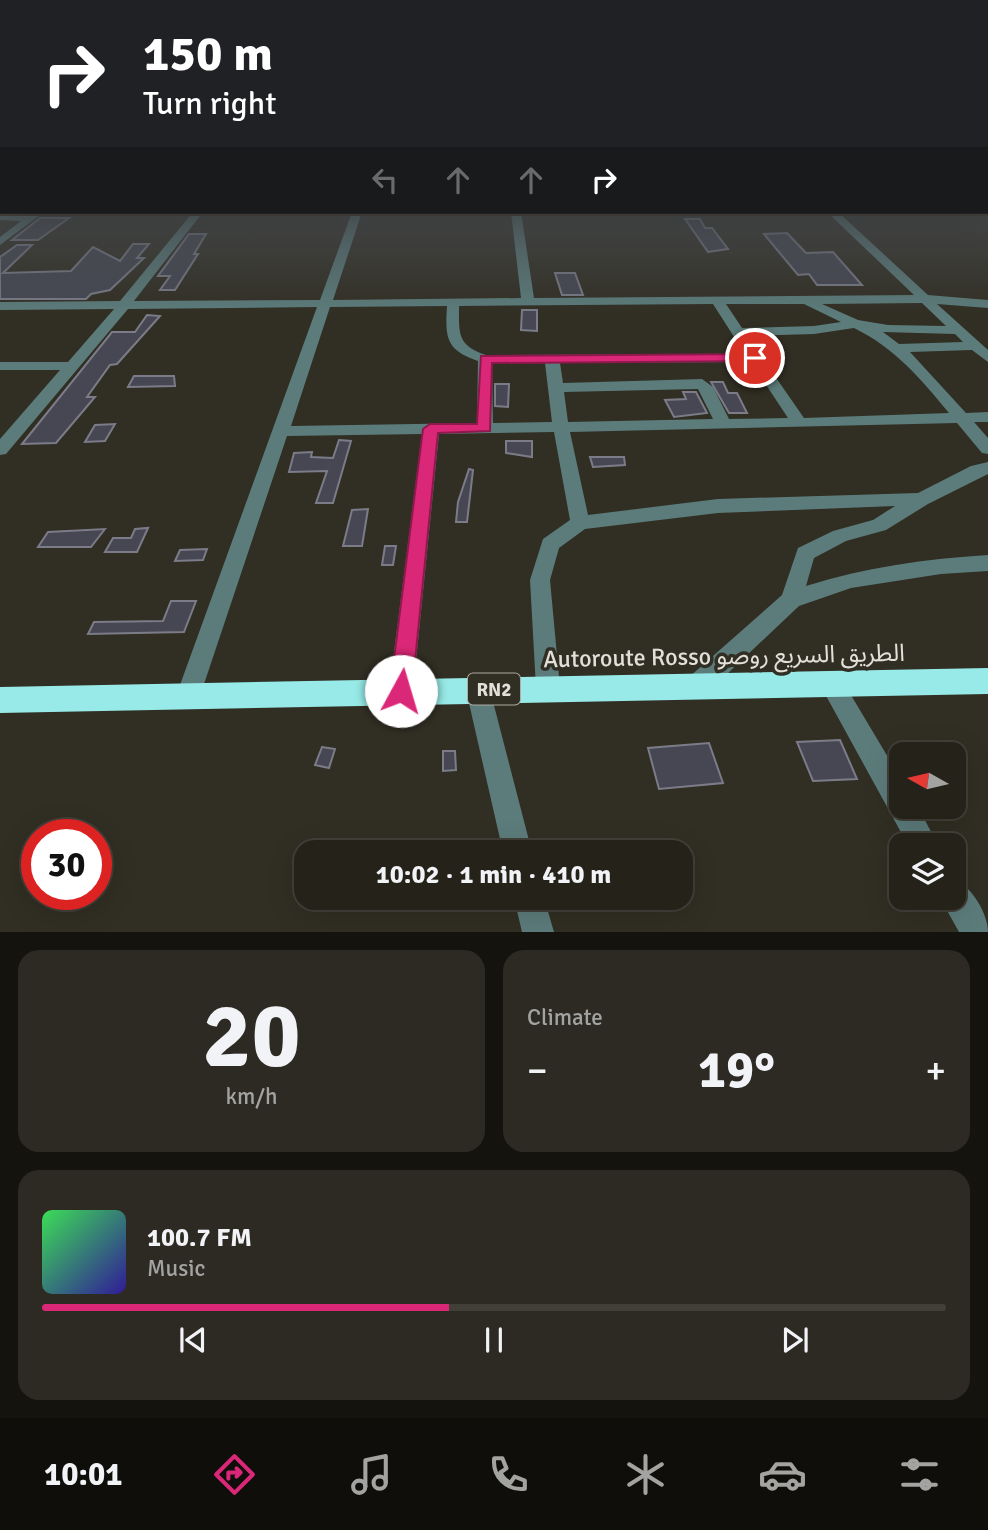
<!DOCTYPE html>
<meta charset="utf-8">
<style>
:root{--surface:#25221a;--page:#2d2a23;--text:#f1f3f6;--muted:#a3a4a2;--line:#423f39;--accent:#db2777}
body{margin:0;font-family:Signika,"Noto Sans Arabic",sans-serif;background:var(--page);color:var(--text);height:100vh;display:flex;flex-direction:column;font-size:26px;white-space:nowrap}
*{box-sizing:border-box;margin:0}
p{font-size:23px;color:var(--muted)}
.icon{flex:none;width:38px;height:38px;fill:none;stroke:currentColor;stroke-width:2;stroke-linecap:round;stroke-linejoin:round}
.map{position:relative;height:932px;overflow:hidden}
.drawer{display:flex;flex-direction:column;gap:18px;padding:18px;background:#14130e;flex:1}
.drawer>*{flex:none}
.guide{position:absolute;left:0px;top:0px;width:989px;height:214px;box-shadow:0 7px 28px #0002,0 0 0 2px var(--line);background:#202124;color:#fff;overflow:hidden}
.needle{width:46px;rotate:278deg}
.tools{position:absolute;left:889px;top:742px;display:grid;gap:14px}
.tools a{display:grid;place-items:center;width:77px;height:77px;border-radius:14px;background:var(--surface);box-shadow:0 7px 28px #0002,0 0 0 2px var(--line);font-size:35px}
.speed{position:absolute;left:21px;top:819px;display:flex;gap:14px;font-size:35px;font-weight:700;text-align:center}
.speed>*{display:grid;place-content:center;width:91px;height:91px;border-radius:50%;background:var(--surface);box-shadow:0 7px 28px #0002,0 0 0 2px var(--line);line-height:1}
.speed .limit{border:10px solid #d22;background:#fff;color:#111}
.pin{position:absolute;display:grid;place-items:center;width:60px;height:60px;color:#fff;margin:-30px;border:4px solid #fff;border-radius:50%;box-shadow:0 2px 7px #0007}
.me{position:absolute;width:77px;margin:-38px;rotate:6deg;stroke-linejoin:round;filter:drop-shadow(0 0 5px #0008)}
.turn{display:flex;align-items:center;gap:24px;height:147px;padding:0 28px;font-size:32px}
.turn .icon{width:91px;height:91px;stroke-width:2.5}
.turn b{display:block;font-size:49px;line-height:60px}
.lanes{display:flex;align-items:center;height:66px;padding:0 28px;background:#0003;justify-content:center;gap:35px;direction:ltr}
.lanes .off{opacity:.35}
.big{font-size:52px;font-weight:700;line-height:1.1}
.drawer .tile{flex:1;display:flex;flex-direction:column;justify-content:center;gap:10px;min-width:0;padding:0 24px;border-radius:21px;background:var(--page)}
.drawer .dial{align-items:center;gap:0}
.dial b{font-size:91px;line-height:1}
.song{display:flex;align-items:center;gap:21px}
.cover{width:84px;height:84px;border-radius:10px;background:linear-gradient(135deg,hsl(130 70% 55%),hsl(250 70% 35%))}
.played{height:7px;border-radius:4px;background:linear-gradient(90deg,var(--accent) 45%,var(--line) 45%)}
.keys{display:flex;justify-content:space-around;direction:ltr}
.heat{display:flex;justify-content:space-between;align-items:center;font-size:38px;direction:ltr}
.drawer .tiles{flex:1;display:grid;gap:18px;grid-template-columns:1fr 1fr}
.tile:last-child{grid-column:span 2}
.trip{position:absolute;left:294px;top:840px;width:399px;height:70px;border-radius:21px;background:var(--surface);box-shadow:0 7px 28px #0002,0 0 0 2px var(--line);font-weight:700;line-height:70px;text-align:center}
.tab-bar{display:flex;height:112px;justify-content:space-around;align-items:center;background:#0f0e0a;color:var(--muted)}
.tab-bar .icon{width:49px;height:49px}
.tab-bar .active{color:var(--accent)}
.tab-bar b{font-size:32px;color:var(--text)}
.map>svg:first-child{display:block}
.building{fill:#464752;stroke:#7b7c88;stroke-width:2}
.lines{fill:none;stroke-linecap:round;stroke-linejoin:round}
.minor{fill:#5c7c7b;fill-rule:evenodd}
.highway{fill:#97eae7;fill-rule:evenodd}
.route{fill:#db2777;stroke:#8e194d;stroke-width:2}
.labels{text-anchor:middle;stroke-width:7;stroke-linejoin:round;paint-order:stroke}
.shield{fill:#312e23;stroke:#adaba2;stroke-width:2}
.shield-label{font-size:19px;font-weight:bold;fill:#e2e0d9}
.near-street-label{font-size:24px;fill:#e2e0d9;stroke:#312e23}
</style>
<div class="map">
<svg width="988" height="932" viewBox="0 0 988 932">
<rect width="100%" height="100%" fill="#312e23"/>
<path class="building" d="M40,218H69L38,240H12Z
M685,219H700L705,228H712L728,249L708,252Z
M787,233L806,253L833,252L862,285H817L809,274L798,275L764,234Z
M189,234H206L194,254H198L175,290H160L170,276H158Z
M133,244H149L137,258H144L110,290L91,294L86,299H0V257L17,245H32L3,273L71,271L93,247L120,261Z
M555,273H575L583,295H562Z
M522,310H537V331L521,330Z
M147,315L160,316L117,364L110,365L87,397H95L56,443L22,444L112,332H135Z
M134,376H174L175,386L128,387Z
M711,382H723L728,393H737L747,413H729Z
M495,384H509L508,407L495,406Z
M683,392H696L707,413L674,417L665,400L686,399Z
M115,424L105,441L85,442L95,425Z
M339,440L351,441L333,503H316L327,471L289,472L294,453L312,452L311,457L333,458Z
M506,441H532V457L506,453Z
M590,457H624L625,465L593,467Z
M469,469L473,470L467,522H456L458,502Z
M368,509L362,546H343L352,510Z
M148,528L137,552H105L113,538H131L135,529Z
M105,529L91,547H38L48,532Z
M385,546H396L393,565H382Z
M207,549L203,560L175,561L180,550Z
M171,601H196L184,632L88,634L94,622L163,621Z
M840,740L857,779L813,781L797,742Z
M709,743L723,783L659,789L648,748Z
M322,747L335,749L329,768L315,765Z
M443,751H455L456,770L443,771Z"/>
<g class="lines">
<path class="minor" d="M2,190V197L0,198V191Z
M33,212H44L0,245V237L21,221L0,220V214L29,215Z
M193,212H203L134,301L320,300L352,212H362L333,300L521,298L511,212H521L534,298L914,295L827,212H838L928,295L988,300V308L937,304L988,350V362L972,350L910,352L966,413L988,412V422H974L988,438V454L982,453L957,423L570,432L588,515L718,499L918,493L971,466L988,462V474L928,504L886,530L846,541L814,558L806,586C865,567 926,559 988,555V571L941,574L851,588L799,606L706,694L697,697L688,694L685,686L688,678L782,595L798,548L833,531L873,520L895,506L718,513L585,529L559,548L550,580L560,688L557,696L548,699L539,696L536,688L530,580L543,539L570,520L554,432L439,434L413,691L410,699L401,702L392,699L389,691L422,434L287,436L200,696L197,704L188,707L179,704L176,696L317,307L128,309L6,454L0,455V439L60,370H0V362H68L114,309L0,310V302L120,301ZM922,303L946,326L888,325L858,320L822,304ZM713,304L745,354L486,355C457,345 459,334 459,306ZM726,304H804L841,322L814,326L742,328ZM447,306C445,338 446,350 478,361L477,423L291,426L330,307ZM854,328C895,348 921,379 949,413L804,418L747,336L814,334ZM883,332L955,334L963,342L899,344ZM751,362L788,418L729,419L713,387L702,379L563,383L560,363ZM492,363H545L552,422L493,423ZM698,389L713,419L568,422L564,392Z
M831,672L839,675L901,779V807H918L938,845H908L819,683L823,675Z
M478,679L487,682L490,690L532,852H503L466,690L469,682Z
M954,879C971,886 988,913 988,932H959L940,898H954Z
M514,898H544L554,932H522Z"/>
<path class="highway" d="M988,668V694L0,713V687Z"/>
</g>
<linearGradient id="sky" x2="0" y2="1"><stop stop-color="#1b1913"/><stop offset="0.59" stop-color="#484c50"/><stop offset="1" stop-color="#484c50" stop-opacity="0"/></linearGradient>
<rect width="988" height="316" fill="url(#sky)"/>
<path class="route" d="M755,354L762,358L760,361L492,363L490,431L438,433L412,691L409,699L401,701L393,699L390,691L423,429L430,424H477L481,356Z"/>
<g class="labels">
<rect class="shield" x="468" y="673.5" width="52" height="31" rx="5"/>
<g class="shield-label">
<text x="494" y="696">RN2</text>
</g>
<g class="near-street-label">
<text transform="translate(724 656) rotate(-1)" y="8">Autoroute Rosso الطريق السريع روصو</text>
</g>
</g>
</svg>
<div class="tools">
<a><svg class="needle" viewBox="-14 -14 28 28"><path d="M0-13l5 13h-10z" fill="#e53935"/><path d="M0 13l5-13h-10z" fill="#a3a4a2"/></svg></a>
<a><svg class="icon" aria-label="layers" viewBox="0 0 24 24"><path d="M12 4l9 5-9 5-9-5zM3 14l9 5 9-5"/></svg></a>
</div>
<div class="speed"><div class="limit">30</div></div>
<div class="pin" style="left:755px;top:358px;background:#d93025"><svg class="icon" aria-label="arrive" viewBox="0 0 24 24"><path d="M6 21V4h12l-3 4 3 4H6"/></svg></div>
<svg class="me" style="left:401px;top:691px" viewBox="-20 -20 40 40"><circle r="19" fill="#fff"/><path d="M0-13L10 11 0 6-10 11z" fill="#db2777"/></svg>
<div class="trip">10:02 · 1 min · 410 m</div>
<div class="guide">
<div class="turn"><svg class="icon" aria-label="right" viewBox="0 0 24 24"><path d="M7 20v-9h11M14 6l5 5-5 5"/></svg><div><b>150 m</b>Turn right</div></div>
<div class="lanes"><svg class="icon off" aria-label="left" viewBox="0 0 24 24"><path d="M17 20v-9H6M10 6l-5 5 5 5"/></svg><svg class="icon off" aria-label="ahead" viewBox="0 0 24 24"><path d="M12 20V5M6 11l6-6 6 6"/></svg><svg class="icon off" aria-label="ahead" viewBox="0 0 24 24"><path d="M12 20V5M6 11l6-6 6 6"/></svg><svg class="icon" aria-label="right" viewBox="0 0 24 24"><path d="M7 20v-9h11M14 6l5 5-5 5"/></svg></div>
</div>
</div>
<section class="drawer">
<div class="tiles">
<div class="tile dial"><b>20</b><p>km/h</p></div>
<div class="tile"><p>Climate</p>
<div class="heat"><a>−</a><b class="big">19°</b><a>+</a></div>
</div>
<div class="tile">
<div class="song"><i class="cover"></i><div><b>100.7 FM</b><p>Music</p></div></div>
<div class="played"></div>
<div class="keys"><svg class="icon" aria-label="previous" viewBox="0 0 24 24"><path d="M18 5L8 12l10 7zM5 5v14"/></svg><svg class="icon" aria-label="pause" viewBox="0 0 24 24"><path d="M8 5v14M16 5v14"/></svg><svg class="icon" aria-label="next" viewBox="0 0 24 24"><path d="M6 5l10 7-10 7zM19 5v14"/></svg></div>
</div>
</div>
</section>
<nav class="tab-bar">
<b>10:01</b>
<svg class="icon active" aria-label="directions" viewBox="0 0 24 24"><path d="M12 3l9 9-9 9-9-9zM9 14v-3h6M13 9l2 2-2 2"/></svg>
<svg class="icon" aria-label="music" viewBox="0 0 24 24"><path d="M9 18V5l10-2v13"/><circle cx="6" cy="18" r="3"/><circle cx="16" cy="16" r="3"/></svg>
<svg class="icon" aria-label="phone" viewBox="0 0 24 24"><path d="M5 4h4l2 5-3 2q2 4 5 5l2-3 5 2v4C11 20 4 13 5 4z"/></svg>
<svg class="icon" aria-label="climate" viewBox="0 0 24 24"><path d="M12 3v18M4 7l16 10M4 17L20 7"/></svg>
<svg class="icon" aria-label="car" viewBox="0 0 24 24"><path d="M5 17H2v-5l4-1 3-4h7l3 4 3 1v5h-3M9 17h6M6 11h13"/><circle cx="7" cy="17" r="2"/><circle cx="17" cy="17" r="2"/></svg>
<svg class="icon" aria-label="filters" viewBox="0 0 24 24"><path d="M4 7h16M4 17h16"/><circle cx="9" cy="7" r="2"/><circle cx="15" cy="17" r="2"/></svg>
</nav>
